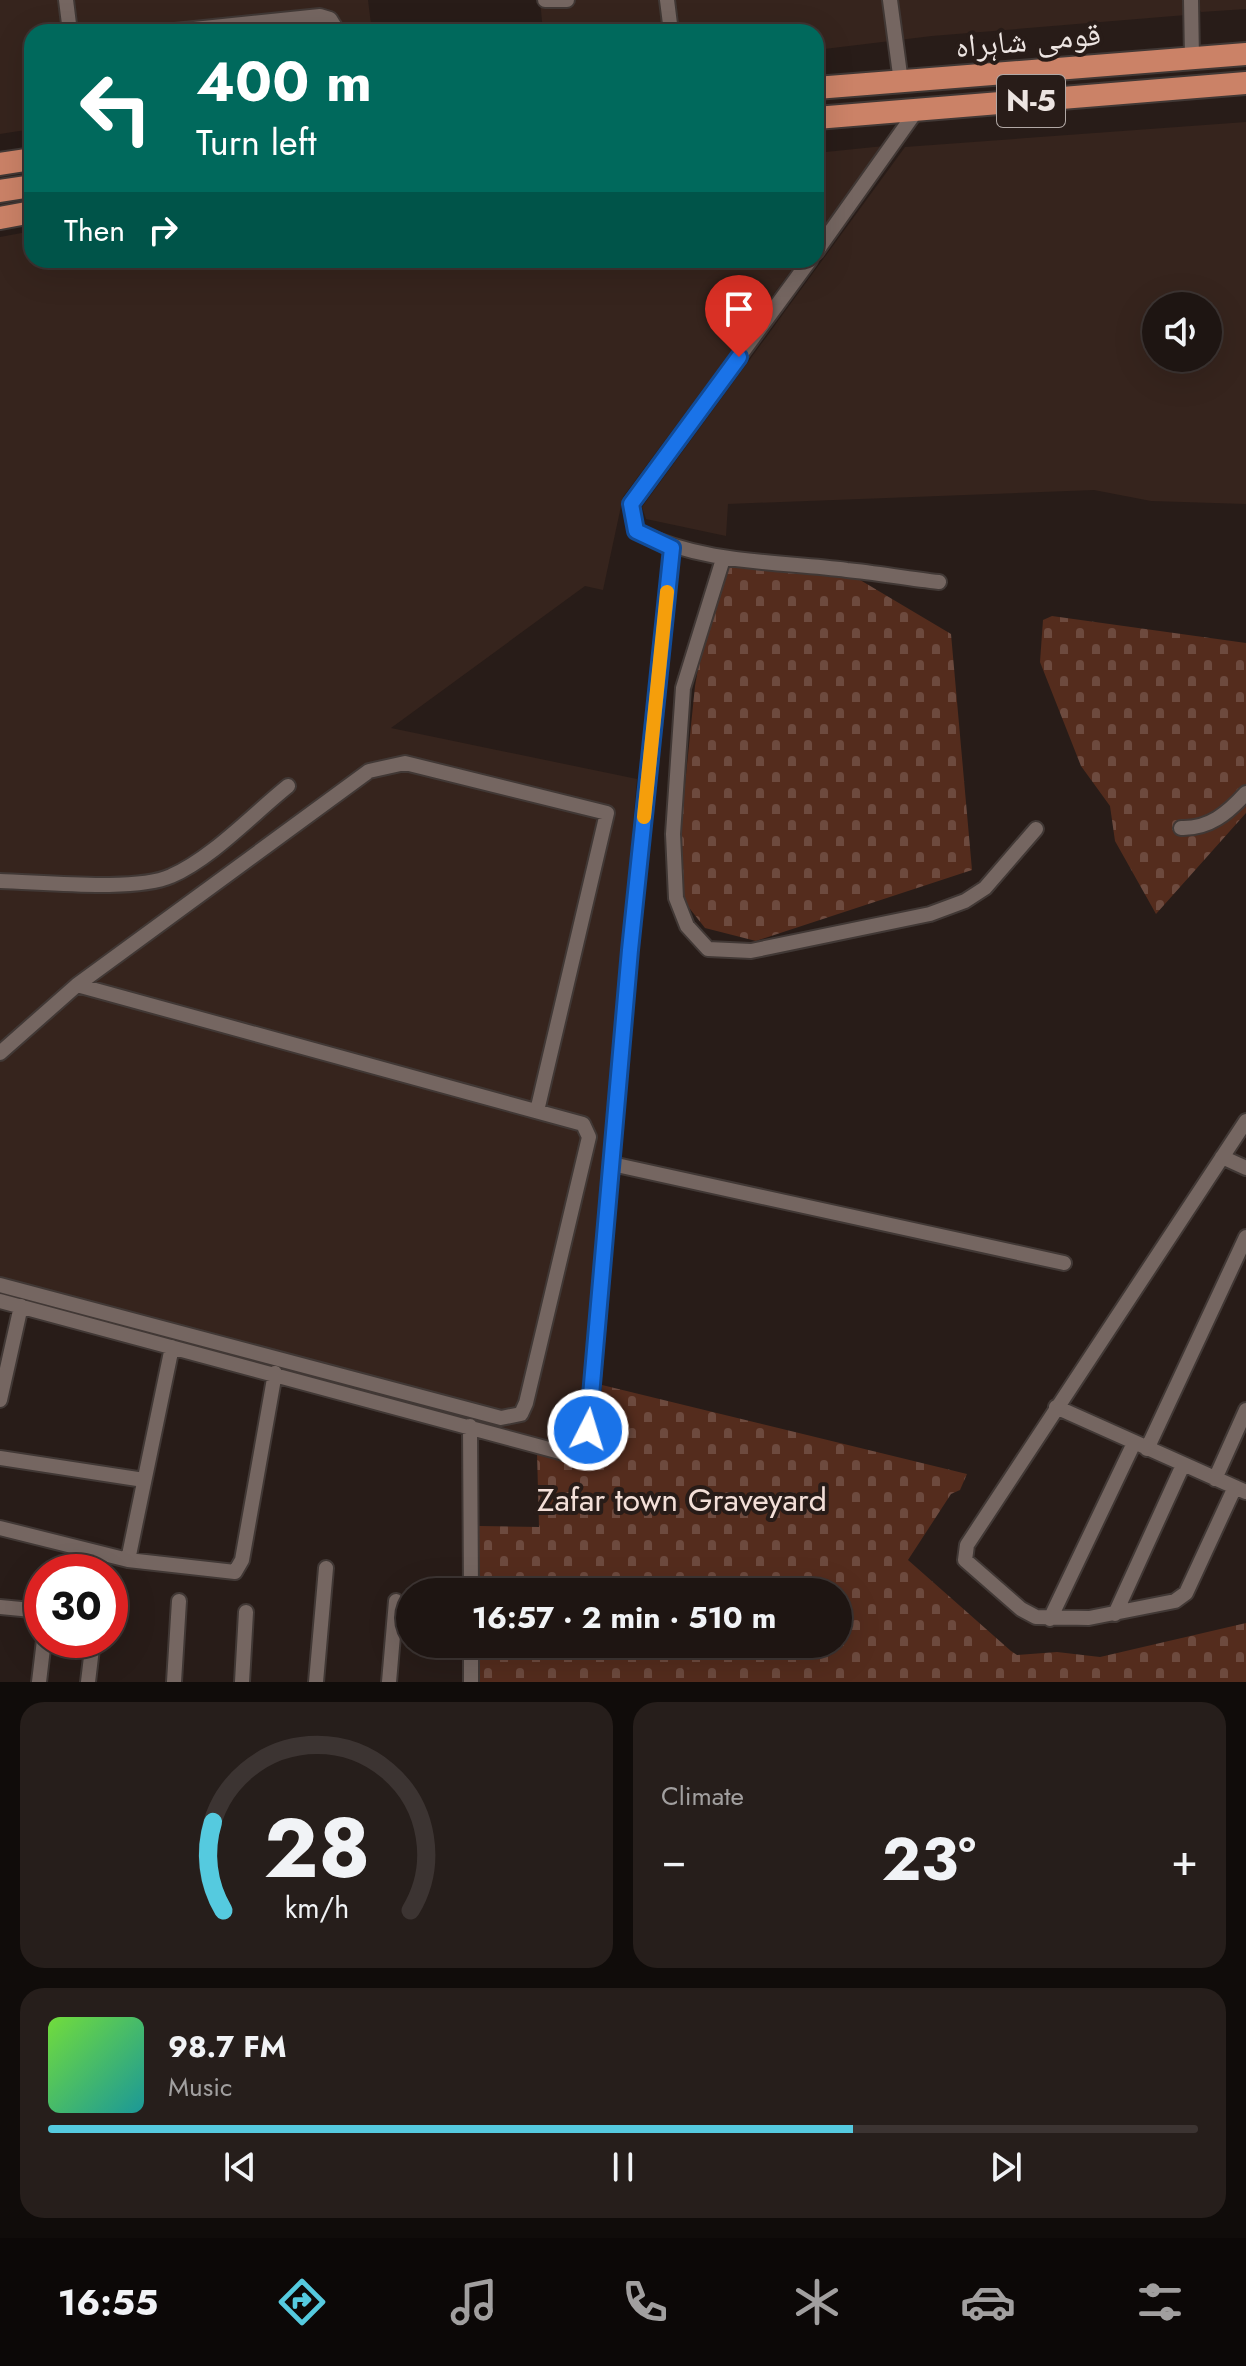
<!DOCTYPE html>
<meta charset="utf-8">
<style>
:root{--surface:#1e1512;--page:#261e1b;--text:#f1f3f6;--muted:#a19f9f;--line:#3c3432;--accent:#55cadf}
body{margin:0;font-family:Jost,"Noto Naskh Arabic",sans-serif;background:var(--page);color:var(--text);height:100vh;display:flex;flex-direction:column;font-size:30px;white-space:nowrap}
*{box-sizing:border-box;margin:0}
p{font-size:26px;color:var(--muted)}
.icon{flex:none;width:44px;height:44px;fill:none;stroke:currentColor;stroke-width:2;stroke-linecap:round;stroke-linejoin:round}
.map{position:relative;height:1682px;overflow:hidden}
.side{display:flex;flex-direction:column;gap:20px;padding:20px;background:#100c0a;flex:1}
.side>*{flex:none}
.banner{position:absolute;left:24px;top:24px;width:800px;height:244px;border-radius:24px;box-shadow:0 8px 32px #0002,0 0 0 2px var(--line);background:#00695c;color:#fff;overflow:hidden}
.tools{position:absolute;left:1142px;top:292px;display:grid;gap:16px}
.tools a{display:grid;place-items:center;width:80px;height:80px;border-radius:50%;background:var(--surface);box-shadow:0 8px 32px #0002,0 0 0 2px var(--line);font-size:40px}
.speed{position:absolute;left:24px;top:1554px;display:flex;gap:16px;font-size:40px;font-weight:700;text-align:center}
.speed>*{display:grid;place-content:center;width:104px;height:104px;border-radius:50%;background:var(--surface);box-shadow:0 8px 32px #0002,0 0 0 2px var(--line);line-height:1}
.speed .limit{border:12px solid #d22;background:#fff;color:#111}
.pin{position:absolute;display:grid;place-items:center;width:68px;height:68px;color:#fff;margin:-82px -34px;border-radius:50% 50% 50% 0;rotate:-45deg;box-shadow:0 0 8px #0007}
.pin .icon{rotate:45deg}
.me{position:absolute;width:88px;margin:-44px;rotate:5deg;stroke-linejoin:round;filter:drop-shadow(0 0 6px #0008)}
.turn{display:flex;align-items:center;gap:28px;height:168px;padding:0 40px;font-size:36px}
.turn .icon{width:104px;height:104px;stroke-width:2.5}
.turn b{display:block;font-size:56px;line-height:68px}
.then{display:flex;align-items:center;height:76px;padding:0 40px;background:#0003;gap:16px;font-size:30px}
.big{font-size:60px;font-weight:700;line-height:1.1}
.side .tile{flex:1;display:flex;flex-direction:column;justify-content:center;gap:12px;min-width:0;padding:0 28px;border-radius:24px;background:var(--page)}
.side .dial{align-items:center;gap:0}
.dial svg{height:208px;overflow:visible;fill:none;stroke:var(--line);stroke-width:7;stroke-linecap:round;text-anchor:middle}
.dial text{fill:var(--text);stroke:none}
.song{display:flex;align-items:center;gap:24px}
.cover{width:96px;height:96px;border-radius:12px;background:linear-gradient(135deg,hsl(100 70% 55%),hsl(180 70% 35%))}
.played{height:8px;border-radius:4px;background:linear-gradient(90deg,var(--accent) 70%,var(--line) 70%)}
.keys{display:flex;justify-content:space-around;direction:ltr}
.heat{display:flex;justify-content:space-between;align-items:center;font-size:44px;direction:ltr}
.side .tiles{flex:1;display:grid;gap:20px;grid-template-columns:1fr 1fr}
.tile:last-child{grid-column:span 2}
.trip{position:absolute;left:396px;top:1578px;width:456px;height:80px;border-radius:40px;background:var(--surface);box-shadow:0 8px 32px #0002,0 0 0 2px var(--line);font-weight:700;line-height:80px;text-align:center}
.tabs{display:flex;height:128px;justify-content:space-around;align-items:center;background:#0c0807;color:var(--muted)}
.tabs .icon{width:56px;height:56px}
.tabs .on{color:var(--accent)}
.tabs b{font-size:36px;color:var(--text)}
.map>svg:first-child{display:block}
.built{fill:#36241d;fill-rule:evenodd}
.cemetery{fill:url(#cemetery-stones)}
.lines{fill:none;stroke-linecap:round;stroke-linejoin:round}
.minor-casing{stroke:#413835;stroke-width:18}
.highway-casing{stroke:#413835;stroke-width:26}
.minor{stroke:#756661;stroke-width:14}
.highway{stroke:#cb8267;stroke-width:22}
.route-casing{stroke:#114b97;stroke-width:20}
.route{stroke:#1a73e8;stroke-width:14}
.slow{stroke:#f59e0b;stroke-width:14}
.labels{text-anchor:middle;stroke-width:8;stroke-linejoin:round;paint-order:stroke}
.shield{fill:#281c18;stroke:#b1a8a5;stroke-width:2}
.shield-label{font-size:30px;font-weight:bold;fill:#ece4e1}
.street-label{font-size:32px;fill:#ece4e1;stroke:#281c18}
.park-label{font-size:32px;fill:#f3dfd8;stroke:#281c18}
</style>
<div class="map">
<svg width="1246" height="1682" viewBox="0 0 1246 1682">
<defs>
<pattern id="cemetery-stones" width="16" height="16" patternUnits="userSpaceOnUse" patternTransform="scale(2)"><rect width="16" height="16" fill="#542c1d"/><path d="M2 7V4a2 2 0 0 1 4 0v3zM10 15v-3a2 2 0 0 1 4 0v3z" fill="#6d4a3e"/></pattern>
</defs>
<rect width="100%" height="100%" fill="#281c18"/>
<path class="built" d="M0,0H368L372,32H32V129L0,134Z
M540,0H1246V9L1201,12L1199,8L1186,9V15L932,36L816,50V32H543Z
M1246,122V504L1151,501L1094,490L728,504L726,536L646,519L642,507L905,147ZM1156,306H1208V358H1156Z
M884,146L816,237V153Z
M32,231V260H799L623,497L603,590L585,586L391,728L637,779L579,1448L0,1295V237Z"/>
<path class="cemetery" d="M717,560L845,571L951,634L972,870L756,941L705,928L683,900L680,834L695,686Z
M1052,616L1246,643V813L1156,914L1115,841L1110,806L1081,766L1040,662L1043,620Z
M602,1385L967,1474L960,1490L951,1494L908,1560L1011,1651L1017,1655L1057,1652L1100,1657L1246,1623V1682H477L478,1644H838V1592H478L479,1526L539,1527L537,1453L594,1469Z"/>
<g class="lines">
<defs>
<path id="minor" d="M66,0L70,32
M545,0H567
M667,0L671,32
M890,0L901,82
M1191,0L1192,58
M165,32L320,16L330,19L338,32
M816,252L917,110
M810,260L631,504L636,531C704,564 774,561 847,570C878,573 909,579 939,582
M723,559L683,688L673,834L676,898L687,926L708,949L751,951L930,914L965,901L985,888L1036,829
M1181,828C1209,829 1228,813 1246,793
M0,881C42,882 136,892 171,876C211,859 253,814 288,786
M0,1053L77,985L369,771L405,763L607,813L537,1111
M1222,1157L1246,1168
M612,1164L1064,1263
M0,1285L501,1418L521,1414L526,1403L589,1137L583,1124L77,985
M0,1301L586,1459L630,950L672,548
M0,1400L21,1306
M1056,1407L1246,1492
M470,1426L471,1592
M1147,1449L1246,1237
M0,1458L144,1480
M1215,1479L1246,1410
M1235,1487L1186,1593L1175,1601L1089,1618L1036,1617L1021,1609L965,1560L967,1545L1246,1121
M0,1528L128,1560L235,1572L242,1560L275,1373
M128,1560L172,1347
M0,1607L42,1611
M1115,1614L1183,1465
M1050,1619L1134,1443
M471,1644V1682
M39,1682L44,1640
M88,1682L93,1640
M174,1682L179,1601
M242,1682L246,1612
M316,1682L326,1568
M389,1682L396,1601"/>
<path id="highway" d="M816,88L1246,54
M816,118L1246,83
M0,164L32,159
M0,191L32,186
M0,218L32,212"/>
</defs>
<use href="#minor" class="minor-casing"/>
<use href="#highway" class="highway-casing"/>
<use href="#minor" class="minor"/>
<use href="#highway" class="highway"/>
</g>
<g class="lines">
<defs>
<path id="route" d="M588,1430L630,950L672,548L636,531L631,504L739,357"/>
</defs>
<use href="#route" class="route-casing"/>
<use href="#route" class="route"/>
<path class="slow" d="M644,817L667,592"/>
</g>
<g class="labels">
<rect class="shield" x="997" y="75" width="68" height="52" rx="6"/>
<g class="shield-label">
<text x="1031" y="111">N-5</text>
</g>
<g class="street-label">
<text transform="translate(1028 40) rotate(-5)" y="11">قومی شاہراہ</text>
</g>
<g class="park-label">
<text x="682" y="1511">Zafar town Graveyard</text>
</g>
</g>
</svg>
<div class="tools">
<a><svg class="icon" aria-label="sound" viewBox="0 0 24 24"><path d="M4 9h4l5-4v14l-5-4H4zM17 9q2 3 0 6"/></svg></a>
</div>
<div class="speed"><div class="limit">30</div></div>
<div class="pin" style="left:739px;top:357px;background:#d93025"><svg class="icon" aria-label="arrive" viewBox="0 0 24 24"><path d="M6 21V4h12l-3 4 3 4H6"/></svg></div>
<svg class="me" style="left:588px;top:1430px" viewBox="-20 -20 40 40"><circle r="17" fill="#1a73e8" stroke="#fff" stroke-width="3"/><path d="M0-11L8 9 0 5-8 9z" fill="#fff"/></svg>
<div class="trip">16:57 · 2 min · 510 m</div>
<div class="banner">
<div class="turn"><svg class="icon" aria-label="left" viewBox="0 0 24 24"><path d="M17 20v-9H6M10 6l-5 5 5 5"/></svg><div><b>400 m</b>Turn left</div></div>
<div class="then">Then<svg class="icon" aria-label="right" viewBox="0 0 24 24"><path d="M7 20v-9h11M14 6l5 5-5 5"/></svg></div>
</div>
</div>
<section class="side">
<div class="tiles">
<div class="tile dial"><svg viewBox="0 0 100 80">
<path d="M14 69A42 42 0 1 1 86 69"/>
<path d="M14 69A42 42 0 0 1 10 35" stroke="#55cadf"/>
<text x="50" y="56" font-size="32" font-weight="700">28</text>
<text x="50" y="72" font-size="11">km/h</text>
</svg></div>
<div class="tile"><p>Climate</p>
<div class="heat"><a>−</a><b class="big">23°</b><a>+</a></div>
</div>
<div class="tile">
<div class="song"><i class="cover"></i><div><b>98.7 FM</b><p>Music</p></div></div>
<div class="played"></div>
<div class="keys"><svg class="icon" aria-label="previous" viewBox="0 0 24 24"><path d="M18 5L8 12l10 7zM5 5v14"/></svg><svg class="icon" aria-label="pause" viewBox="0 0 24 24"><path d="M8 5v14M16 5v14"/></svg><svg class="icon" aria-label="next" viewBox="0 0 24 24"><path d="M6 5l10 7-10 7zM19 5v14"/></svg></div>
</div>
</div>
</section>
<nav class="tabs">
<b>16:55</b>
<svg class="icon on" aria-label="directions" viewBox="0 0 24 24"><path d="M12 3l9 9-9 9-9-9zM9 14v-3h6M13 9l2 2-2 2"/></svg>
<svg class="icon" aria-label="music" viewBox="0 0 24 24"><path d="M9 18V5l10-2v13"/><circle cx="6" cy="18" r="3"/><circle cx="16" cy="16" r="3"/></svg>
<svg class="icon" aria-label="phone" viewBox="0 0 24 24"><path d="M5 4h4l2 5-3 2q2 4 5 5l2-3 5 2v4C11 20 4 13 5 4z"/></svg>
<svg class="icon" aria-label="climate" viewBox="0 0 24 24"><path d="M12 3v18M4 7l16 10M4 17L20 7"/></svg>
<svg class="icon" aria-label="car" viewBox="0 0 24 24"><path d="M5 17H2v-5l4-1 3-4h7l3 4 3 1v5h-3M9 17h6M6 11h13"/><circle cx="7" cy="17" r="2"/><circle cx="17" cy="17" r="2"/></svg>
<svg class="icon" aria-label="filters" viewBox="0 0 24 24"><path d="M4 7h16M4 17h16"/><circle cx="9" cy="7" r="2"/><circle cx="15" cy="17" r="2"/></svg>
</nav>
